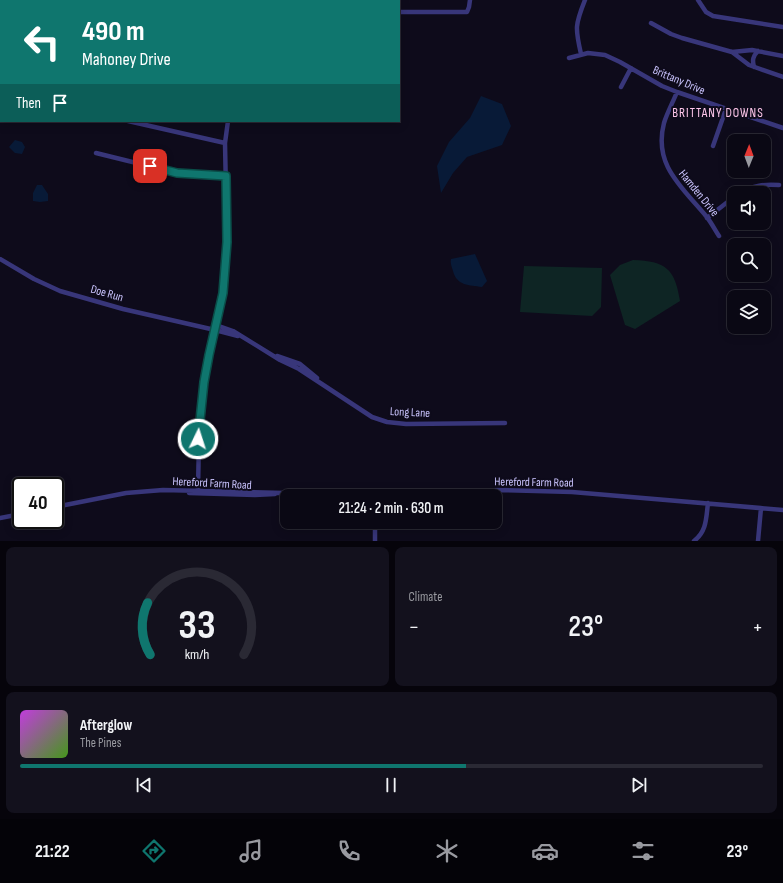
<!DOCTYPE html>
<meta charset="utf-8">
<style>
:root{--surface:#0a0814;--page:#13111d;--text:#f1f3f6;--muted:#999aa0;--line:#2a2934;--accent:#0f766e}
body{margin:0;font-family:"Sofia Sans Condensed",sans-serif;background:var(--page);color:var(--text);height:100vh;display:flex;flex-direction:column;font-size:15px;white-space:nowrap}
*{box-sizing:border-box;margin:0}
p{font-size:13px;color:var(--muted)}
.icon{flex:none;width:22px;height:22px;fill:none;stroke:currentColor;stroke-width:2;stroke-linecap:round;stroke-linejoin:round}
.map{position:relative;height:541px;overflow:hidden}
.side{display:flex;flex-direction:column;gap:6px;padding:6px;background:#06040b;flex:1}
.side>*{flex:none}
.hud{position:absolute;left:0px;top:0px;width:400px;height:122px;box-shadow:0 2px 10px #0003,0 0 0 1px var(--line);background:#0f766e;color:#fff;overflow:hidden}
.needle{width:26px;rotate:1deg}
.fabs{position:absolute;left:727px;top:134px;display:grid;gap:8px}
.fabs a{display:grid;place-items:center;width:44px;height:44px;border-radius:8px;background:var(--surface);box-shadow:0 2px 10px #0003,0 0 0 1px var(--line);font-size:20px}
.speed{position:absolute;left:12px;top:477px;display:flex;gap:8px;font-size:20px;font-weight:700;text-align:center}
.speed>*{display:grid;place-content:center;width:52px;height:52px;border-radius:50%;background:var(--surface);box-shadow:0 2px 10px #0003,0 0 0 1px var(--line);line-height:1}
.speed .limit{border:2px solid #111;border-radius:6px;background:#fff;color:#111}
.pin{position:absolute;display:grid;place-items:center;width:34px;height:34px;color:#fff;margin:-17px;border-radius:8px;box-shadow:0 2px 6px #0006}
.me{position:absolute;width:44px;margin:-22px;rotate:4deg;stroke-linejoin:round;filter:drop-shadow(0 0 3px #0008)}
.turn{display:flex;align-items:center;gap:14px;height:84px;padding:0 16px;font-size:18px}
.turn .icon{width:52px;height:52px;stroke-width:2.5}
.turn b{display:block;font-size:28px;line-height:34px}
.then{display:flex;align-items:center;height:38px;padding:0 16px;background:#0003;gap:8px;font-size:15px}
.big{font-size:30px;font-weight:600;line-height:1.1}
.side .card{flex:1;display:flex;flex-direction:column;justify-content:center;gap:6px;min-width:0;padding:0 14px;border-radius:8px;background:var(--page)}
.side .dial{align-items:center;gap:0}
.dial svg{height:104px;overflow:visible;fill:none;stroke:var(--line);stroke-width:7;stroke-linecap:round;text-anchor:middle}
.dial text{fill:var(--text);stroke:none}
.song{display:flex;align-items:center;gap:12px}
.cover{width:48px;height:48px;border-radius:6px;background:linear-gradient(135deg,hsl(290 70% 55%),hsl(100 70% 35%))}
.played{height:4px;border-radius:2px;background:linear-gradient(90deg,var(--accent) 60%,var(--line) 60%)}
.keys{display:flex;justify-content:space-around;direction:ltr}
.heat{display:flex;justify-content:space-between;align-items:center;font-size:22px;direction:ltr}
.side .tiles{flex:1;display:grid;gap:6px;grid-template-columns:1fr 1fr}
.card:last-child{grid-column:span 2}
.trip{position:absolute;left:280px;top:489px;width:222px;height:40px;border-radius:8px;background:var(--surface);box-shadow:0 2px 10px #0003,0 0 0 1px var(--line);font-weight:600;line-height:40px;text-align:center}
.tabs{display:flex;height:64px;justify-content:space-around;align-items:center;background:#040308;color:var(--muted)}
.tabs .icon{width:28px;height:28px}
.tabs .selected{color:var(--accent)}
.tabs b{font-size:18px;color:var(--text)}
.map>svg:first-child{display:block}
.green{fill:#0e2524}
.water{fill:#081a37}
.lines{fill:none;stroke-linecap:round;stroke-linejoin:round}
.minor{stroke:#38367a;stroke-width:4.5}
.route-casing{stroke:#0a4d48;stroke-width:10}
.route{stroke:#0f766e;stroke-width:7}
.labels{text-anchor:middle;stroke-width:4;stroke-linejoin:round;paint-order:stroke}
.street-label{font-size:12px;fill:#cbc5ff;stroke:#0e0b1b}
.neighbourhood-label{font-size:13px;letter-spacing:1px;fill:#ffc7eb;stroke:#0e0b1b}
</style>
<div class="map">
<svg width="783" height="541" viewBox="0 0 783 541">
<rect width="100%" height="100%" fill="#0e0b1b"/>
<path class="green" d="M633,260C666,261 675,269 680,301L635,329L625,325L610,275L620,265Z
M524,266L602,268L601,307L592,316L520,312Z"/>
<path class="water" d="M481,96L502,104L511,126L502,145L467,157L453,173L441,193L437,166L449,142L470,118Z
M15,140L22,142L25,147L22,154L15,153L9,147Z
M37,185H42L48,194V201L40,202L33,201V193Z
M475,254L487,281L482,287C469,285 457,286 453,271C452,267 450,264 451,259Z"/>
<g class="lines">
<path class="minor" d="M698,0L706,12L713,16L783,27
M253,1V0
M399,12H467L469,7L470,0
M651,23L671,34L682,38L732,52L752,50L783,56
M732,52L749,65L783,77
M581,54C575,28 575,25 585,0
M569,58L588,53L605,55L620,62L662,86L677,92L783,128
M754,67C752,60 753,56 758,51
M621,87L631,68
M0,91H1
M677,92C673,102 667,113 664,123C653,165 682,187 706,216C711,222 715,230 719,236
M128,121L225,143
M713,146L726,109
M96,153L177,173L226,175
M740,193C753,185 765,184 779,185
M707,218L734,197
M0,259L34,279L60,291L123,309L215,330L238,336
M216,325L233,331L280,360L299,369L372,417L387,422L406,424L505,423
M277,356L300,364L317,378
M198,490L199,439L202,401L209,355L223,295L227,242L225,143L228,121
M189,493L255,495L275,494
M55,507L126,493L163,490L284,493H375L503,490L572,492L783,510
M0,518L21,514
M375,541V522
M694,541C707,531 706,518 708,503
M758,541L761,508"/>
</g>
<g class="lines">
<defs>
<path id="route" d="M150,166L177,173L226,176L227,242L223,293L209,355L204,382L198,439"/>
</defs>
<use href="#route" class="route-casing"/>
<use href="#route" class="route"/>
</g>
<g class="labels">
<g class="street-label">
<text transform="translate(679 80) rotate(23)" y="4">Brittany Drive</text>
<text transform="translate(699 193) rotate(51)" y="4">Hamden Drive</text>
<text transform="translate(107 293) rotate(16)" y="4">Doe Run</text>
<text transform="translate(410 412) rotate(3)" y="4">Long Lane</text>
<text transform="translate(534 482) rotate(1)" y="4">Hereford Farm Road</text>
<text transform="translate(212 483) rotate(3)" y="4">Hereford Farm Road</text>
</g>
<g class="neighbourhood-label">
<text x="718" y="117">BRITTANY DOWNS</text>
</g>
</g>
</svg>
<div class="fabs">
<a><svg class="needle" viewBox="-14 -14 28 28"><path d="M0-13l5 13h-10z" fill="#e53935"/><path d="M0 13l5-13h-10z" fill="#999aa0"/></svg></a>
<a><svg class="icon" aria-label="sound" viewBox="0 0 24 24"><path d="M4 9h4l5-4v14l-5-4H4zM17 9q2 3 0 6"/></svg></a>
<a><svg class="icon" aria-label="search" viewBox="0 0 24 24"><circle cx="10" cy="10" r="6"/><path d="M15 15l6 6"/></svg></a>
<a><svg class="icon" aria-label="layers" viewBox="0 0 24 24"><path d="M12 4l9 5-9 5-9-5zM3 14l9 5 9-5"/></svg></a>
</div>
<div class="speed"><div class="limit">40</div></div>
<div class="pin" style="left:150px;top:166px;background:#d93025"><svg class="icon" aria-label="arrive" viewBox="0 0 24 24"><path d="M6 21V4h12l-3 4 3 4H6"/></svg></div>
<svg class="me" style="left:198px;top:439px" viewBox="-20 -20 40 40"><circle r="17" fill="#0f766e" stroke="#fff" stroke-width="3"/><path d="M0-11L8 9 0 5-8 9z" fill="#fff"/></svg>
<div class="trip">21:24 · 2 min · 630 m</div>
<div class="hud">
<div class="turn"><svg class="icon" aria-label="left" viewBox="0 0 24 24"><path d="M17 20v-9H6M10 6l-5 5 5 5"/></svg><div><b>490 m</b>Mahoney Drive</div></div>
<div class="then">Then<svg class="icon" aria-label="arrive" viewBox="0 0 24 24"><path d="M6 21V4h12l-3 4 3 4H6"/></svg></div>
</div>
</div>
<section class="side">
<div class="tiles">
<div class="card dial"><svg viewBox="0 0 100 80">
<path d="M14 69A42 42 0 1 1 86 69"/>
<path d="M14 69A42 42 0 0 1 12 29" stroke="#0f766e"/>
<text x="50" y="56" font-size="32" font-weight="700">33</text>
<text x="50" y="72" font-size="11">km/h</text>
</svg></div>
<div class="card"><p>Climate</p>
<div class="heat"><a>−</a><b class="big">23°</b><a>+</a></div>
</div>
<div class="card">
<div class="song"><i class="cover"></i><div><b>Afterglow</b><p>The Pines</p></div></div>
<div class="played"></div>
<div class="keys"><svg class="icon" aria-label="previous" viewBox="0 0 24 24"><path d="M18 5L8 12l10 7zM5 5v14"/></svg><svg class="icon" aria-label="pause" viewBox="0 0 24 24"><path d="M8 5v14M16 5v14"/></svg><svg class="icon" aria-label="next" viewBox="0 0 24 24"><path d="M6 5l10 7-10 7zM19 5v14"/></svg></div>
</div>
</div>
</section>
<nav class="tabs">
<b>21:22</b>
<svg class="icon selected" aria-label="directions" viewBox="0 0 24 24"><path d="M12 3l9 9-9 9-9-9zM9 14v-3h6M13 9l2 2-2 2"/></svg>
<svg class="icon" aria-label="music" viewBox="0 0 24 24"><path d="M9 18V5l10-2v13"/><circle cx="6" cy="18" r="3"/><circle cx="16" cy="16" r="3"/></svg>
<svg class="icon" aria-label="phone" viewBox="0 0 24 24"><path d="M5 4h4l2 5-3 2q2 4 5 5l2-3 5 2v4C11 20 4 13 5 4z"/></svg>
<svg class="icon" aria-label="climate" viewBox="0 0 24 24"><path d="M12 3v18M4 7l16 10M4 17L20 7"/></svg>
<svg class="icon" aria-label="car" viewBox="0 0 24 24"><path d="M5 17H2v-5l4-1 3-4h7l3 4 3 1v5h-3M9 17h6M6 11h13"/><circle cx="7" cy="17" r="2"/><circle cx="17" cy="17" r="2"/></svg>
<svg class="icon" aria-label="filters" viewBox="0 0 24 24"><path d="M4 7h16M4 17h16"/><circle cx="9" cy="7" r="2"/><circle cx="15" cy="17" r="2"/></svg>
<b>23°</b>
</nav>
